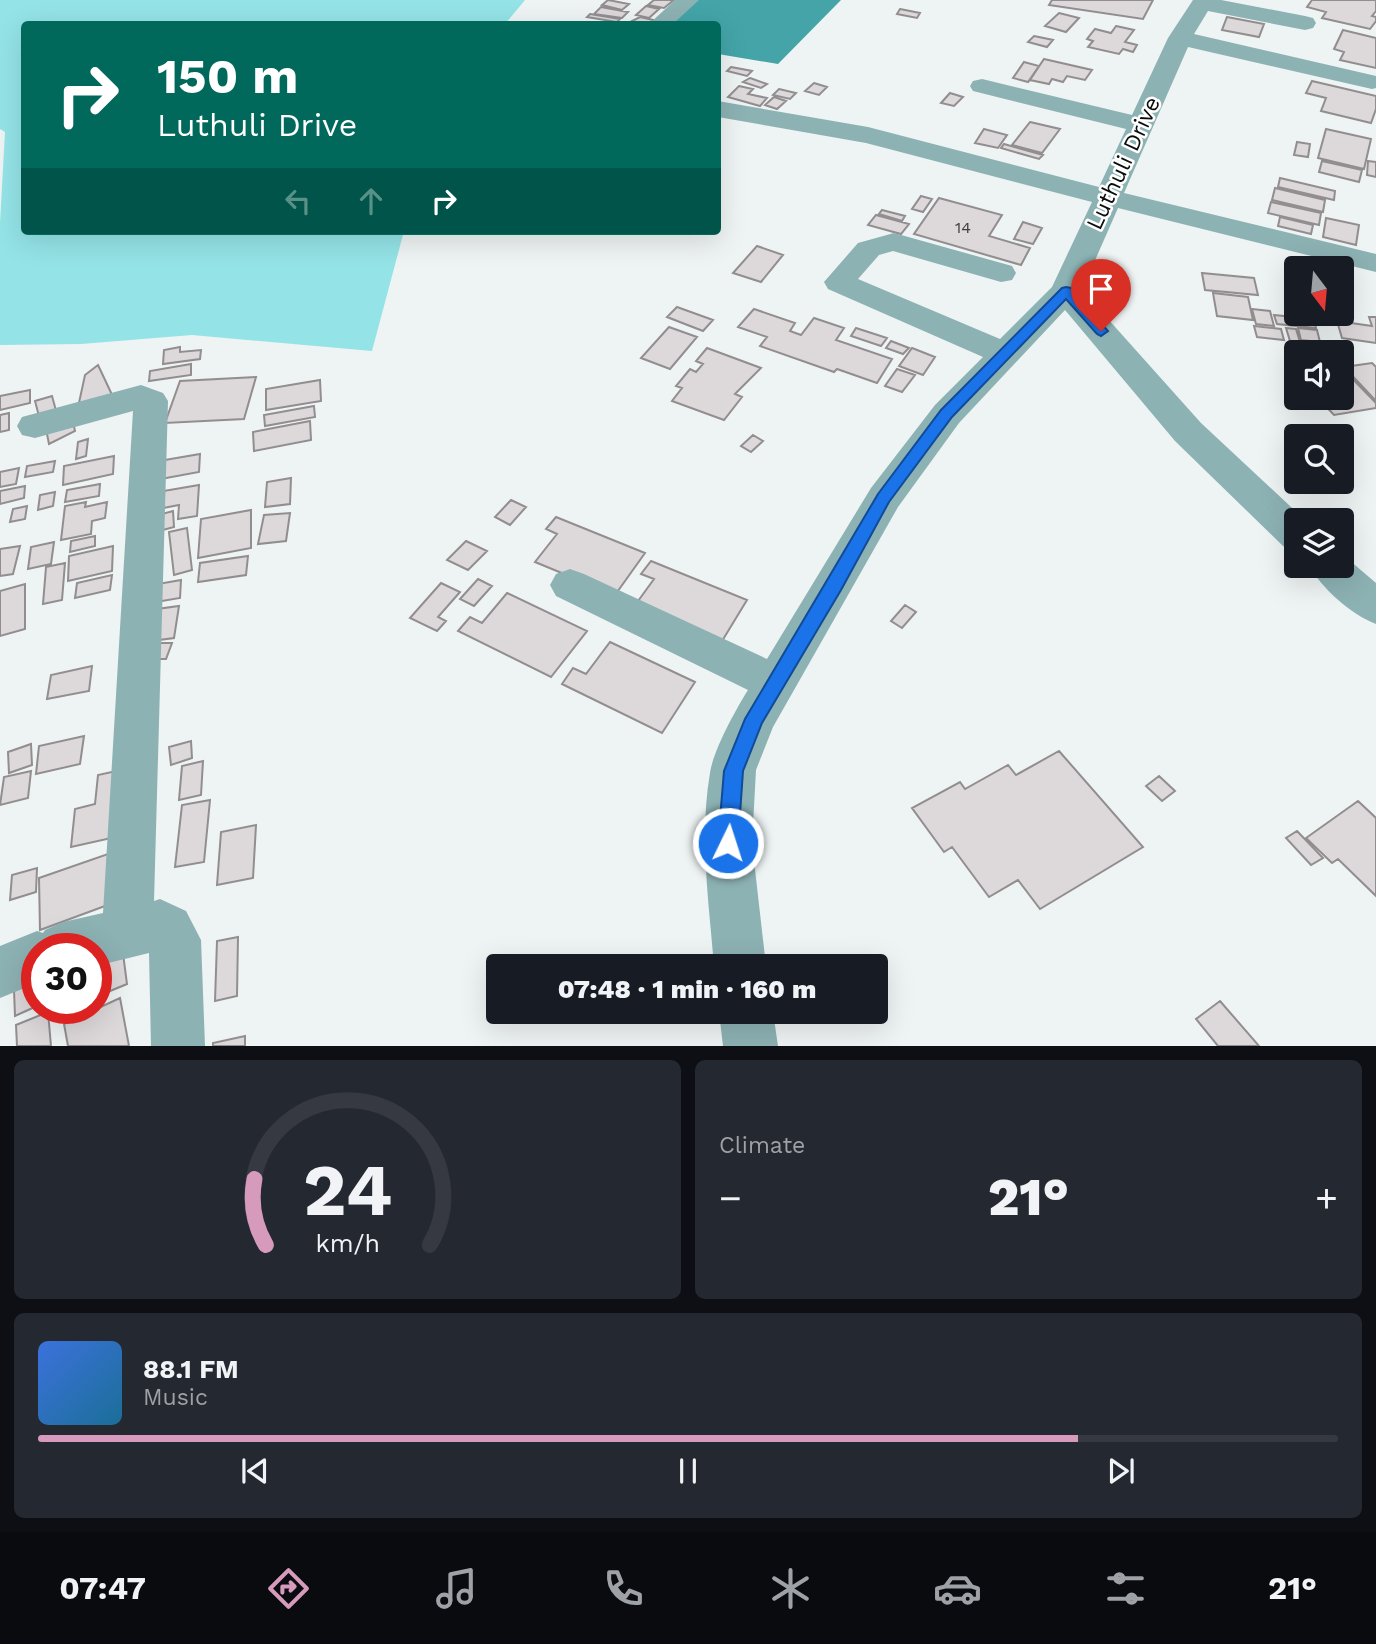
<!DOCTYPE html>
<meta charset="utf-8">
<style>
:root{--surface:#171b24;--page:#242831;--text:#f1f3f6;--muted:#9ea1a6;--line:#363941;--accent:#d59abc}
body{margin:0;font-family:"Work Sans",sans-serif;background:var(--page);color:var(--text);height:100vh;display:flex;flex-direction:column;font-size:26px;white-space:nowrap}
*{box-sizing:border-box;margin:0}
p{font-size:23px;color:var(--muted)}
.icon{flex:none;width:38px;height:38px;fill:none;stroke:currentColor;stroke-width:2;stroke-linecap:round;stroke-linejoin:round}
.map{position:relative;height:1046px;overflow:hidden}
.panel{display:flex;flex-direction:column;gap:14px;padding:14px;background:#0d0f14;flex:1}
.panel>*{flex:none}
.guide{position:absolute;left:21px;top:21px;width:700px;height:214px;border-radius:7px;box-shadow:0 7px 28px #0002;background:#00695c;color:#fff;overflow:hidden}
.needle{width:46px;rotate:164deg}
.controls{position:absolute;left:1284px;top:256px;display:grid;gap:14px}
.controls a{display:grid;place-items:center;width:70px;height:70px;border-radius:7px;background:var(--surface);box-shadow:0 7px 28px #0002;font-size:35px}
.speed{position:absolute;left:21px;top:933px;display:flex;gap:14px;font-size:35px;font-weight:700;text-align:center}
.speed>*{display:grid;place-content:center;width:91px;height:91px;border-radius:50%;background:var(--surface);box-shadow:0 7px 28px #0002;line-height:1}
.speed .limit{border:10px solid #d22;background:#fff;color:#111}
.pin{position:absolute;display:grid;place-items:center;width:60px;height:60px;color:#fff;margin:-72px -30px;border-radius:50% 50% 50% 0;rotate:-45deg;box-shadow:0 0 7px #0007}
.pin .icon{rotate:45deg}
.me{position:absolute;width:77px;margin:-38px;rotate:4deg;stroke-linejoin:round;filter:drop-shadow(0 0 5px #0008)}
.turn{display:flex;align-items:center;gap:24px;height:147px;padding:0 21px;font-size:32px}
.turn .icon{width:91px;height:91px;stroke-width:2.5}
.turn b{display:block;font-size:49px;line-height:60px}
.lanes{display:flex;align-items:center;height:66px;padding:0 21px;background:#0003;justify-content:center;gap:35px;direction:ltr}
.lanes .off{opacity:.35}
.big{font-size:52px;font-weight:800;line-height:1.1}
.panel .card{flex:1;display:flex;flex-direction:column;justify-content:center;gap:10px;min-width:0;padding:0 24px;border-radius:10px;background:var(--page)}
.panel .dial{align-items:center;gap:0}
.dial svg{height:182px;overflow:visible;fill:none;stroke:var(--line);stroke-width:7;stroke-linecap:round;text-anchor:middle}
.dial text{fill:var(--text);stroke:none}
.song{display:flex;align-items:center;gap:21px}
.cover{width:84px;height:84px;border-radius:10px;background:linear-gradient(135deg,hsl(220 70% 55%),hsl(200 70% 35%))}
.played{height:7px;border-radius:4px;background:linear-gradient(90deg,var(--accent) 80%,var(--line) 80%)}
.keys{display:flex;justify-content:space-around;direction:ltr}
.heat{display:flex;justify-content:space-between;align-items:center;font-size:38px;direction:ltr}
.panel .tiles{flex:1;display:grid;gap:14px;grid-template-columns:1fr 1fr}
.card:last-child{grid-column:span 2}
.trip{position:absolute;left:486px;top:954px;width:402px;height:70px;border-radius:7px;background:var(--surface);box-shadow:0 7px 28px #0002;font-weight:800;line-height:70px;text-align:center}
.tabs{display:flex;height:112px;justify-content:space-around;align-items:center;background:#090b0e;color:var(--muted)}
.tabs .icon{width:49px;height:49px}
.tabs .current{color:var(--accent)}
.tabs b{font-size:32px;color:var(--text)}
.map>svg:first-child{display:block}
.green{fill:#94e3e7}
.water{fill:#44a4a8}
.building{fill:#ddd8da;stroke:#928e8f;stroke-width:2}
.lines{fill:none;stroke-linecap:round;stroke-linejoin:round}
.minor{fill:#8db2b4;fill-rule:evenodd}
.route{fill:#1a73e8;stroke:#114b97;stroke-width:2}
.labels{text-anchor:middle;stroke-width:5;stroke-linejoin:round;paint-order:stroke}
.far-number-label{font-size:16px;fill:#404040}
.street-label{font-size:23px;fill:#0b0d0d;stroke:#fff}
</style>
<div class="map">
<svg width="1376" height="1046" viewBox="0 0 1376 1046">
<rect width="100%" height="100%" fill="#eef3f3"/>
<path class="green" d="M0,0H525L505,24H24V231H404L372,351L192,335L81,344L0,345V223L5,132L0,129Z"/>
<path class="water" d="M695,0H841L778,64L718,54V24H667Z"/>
<path class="building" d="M608,0L629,4L622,10L602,5Z
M654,0H674L664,8L648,5Z
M1052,0H1153L1143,19L1049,5Z
M1312,0H1376V11L1372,16L1376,17V21L1370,29L1322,18L1326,12L1307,7Z
M646,6L659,9L649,18L636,15Z
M601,7L628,12L622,18L594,14Z
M900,9L920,13L917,18L897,14Z
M1059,13L1079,18L1066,32L1045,26Z
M590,14L620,19L617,22L587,17Z
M640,17L662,22L659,24L630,22Z
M1227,17L1264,24L1259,37L1222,30Z
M1116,26L1134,30L1125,42L1137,45L1133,52L1123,49L1119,54L1088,47L1093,41L1087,39L1095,29L1111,33Z
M1343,30L1376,38V68L1340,60L1344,52L1334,49Z
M1034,36L1053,40L1047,47L1028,42Z
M1044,59L1092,70L1085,80L1067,76L1063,82L1052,79L1049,84L1030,80Z
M1024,62L1039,66L1028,82L1013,78Z
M731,67L752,71L747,76L727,71Z
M750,78L767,84L761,88L743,82Z
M1312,81L1376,96V109L1371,123L1321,111L1326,98L1306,93Z
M814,83L827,87L819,95L805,91Z
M739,86L753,89L748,94L767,98L760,106L728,97Z
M779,89L796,93L790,99L773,95Z
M950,93L963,97L954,106L941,103Z
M774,97L786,101L777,109L765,105Z
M1030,122L1060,129L1042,153L1012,145Z
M984,129L1007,135L998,148L975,143Z
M1326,129L1371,139L1364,169L1318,158Z
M1297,142L1310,144L1308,157L1294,155Z
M1004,144L1043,155L1039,159L1001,148Z
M1322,161L1362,170L1359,182L1319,172Z
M1368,161L1376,162V177L1367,175Z
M1280,178L1335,191L1334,200L1278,187Z
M1275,188L1325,200L1323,212L1272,200Z
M921,196L932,199L923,212L912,209Z
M939,198L1002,215L989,236L1030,248L1021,265L914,234Z
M1271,202L1321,213L1319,225L1268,213Z
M882,210L905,216L902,221L879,214Z
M876,215L909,224L901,234L868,225Z
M1280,217L1313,225L1311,234L1278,226Z
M1326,218L1359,225L1356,245L1323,237Z
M1023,222L1042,228L1033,244L1014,239Z
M757,246L783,255L761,282L733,273Z
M1202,273L1254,278L1258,295L1205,290Z
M1213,293L1248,297L1253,320L1217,316Z
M677,307L713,320L703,331L667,317Z
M754,309L795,323L790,331L801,335L814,318L844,328L836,340L892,359L877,383L837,369L834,372L760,346L767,337L738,327Z
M1252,309L1270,311L1274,326L1256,324Z
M1274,315L1314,319L1316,328L1277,324Z
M1369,317H1376V343L1342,338L1337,321L1372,326Z
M1254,326L1281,329L1284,340L1257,337Z
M669,327L697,337L670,369L641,358Z
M856,328L887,338L881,346L851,336Z
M1286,328L1296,329L1300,342L1290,341Z
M1298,328L1317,330L1320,342L1301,340Z
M891,341L909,348L903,354L886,348Z
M180,347V352L201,350L200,359L163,364L164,350Z
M707,348L761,368L735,394L742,397L724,420L672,401L682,388L676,386L690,369L696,372L703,364L696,361Z
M912,348L935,357L923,375L899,366Z
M1372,363L1376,367V401L1344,367Z
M191,364V375L149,381L150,371Z
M98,365L114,399L77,412L85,375Z
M1342,368L1376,403V408L1334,415L1317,397H1342Z
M897,369L915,375L902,392L885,386Z
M256,377L244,419L165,423L180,381Z
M320,380L321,401L266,410V389Z
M30,390V403L0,410V396Z
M52,396L58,418L41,424L35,401Z
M314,406L315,417L265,426L264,415Z
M9,413V430L0,432V415Z
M72,417L75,431L49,444L46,429Z
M310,421L311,440L254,451L253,432Z
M753,435L763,441L751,452L741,446Z
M88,439L86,456L76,459L78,442Z
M200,454L199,472L139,483L141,464Z
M114,456L113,474L63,485L64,466Z
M55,461L53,472L25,477L27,466Z
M19,468L16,484L0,487V472Z
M291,478L290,504L265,507L267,482Z
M100,484L99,496L65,502L67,490Z
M199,485L197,516L178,519L179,505L132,514L134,496Z
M25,486L24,498L0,504V491Z
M55,492L53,506L38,510L40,495Z
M511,500L526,507L510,525L495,517Z
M86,502L85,507L107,502L105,518L92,521L91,534L61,540L65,506Z
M27,506L25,519L10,522L13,509Z
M251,510V548L198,558L201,519Z
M173,511L174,527L133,538L132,522Z
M290,513L286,541L258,544L264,515Z
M556,517L645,553L615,595L535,562L557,534L546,529Z
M187,528L192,570L174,575L169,532Z
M95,536V546L70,552L71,541Z
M466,541L487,551L468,570L447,560Z
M54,542L51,564L28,569L31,547Z
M20,546L13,574L0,576V549Z
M113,546L112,571L68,581L69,556Z
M248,556L246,575L198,582L200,563Z
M651,561L747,600L719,646L633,608L654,579L641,574Z
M65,563L62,600L43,604L46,567Z
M112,575L110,590L75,598L77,583Z
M478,579L492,586L474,606L460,599Z
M181,580L180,598L132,606L135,588Z
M441,583L460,592L438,617L446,621L437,631L410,618Z
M25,584V629L0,636V591Z
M507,593L587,631L551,677L458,631L470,617L482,623Z
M905,605L916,612L902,628L891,621Z
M179,606L174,638L151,641L157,609Z
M610,642L695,682L662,733L562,684L573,668L586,674Z
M136,643H172L166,659H129Z
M92,666L89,691L47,699L51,675Z
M84,736L80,764L36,774L39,746Z
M191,741L192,758L171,765L169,747Z
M31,744L32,765L9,773L8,752Z
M1059,751L1143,847L1040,909L1018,880L989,897L952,847L944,852L912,808L960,782L965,789L1008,765L1016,775Z
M203,761L201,795L179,800L182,766Z
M130,768L125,835L71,847L75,809L95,804L98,775Z
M31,771L28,798L0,805L4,777Z
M1159,776L1175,791L1162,801L1146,786Z
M210,800L204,862L175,867L182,805Z
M1358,801L1376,818V896L1338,859L1332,863L1306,838Z
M256,825L253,878L217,885L221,832Z
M1297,831L1323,858L1311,865L1286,838Z
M128,847L132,896L40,930L39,878Z
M37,868L36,892L10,900L12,875Z
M238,937L237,996L215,1001L217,941Z
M122,946L127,984L98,996L96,957Z
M37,981V1006L15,1016L14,990Z
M120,998L129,1046H68L64,1024Z
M1220,1001L1259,1046H1218L1196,1019Z
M48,1012L51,1046H17L16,1025Z
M245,1036V1046H213V1043Z"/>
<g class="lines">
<path class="minor" d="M675,0H699L673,24H649Z
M1193,0H1221L1305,16L1313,18L1316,23L1313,28L1305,30L1208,11L1194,34L1376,76V88L1372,89L1188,47L1124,193L1376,254V272L1118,208L1082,290L1201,423L1305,520H1297V551L1283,546L1175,441L1065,310L959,423L898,507L773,727L756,770L752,843L766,966H714C709,902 699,837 710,773C713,751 736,709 748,690L556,596L550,585L556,574L570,569L584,574L767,659L871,488L935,405L983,357L828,289L824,282L858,243L894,233L1012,266L1016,273L1012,280L1001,282L893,251L879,255L858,279L1000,339L1052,287L1092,202L866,143L718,117V101L868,127L1099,187L1126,129L973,91L970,86L973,81L982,79L1132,115L1168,38Z
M141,385L163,393L168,401L154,901L160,899L186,911L201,940L205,1046H151L149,953L96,966V948H37V983L0,998V946L37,931L43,933L45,930L63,922L103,913L133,411L35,438L22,435L17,426L22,417Z
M1342,554L1376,583V624C1352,615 1321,588 1309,565H1342Z
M719,1012H773L778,1046H723Z"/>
</g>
<path class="route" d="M1066,287L1071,288L1108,331L1101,336L1097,334L1066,299L952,417L889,502L841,590L762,723L743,771L738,843L735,850L728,853L721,850L718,843L724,771L745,719L878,494L941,410L1062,288Z"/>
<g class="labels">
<g class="far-number-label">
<text x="963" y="233">14</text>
</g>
<g class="street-label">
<text transform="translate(1123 163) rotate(-65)" y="8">Luthuli Drive</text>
</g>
</g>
</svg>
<div class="controls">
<a><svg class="needle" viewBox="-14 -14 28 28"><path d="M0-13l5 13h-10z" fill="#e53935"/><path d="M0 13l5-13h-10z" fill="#9ea1a6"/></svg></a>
<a><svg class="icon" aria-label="sound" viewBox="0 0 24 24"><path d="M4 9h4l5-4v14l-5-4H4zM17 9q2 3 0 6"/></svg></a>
<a><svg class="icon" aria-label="search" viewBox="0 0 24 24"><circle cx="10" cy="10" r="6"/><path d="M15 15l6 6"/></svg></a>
<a><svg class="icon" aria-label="layers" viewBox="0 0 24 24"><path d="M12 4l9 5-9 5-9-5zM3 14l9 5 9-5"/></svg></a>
</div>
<div class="speed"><div class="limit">30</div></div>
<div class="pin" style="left:1101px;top:331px;background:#d93025"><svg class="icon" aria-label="arrive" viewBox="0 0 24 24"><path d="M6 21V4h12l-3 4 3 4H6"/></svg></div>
<svg class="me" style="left:728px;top:843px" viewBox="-20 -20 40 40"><circle r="17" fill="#1a73e8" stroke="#fff" stroke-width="3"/><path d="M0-11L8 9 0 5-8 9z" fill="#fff"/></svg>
<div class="trip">07:48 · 1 min · 160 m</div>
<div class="guide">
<div class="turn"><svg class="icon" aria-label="right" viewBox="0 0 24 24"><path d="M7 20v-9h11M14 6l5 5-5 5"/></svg><div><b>150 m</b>Luthuli Drive</div></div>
<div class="lanes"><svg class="icon off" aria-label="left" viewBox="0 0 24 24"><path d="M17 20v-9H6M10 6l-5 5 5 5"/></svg><svg class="icon off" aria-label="ahead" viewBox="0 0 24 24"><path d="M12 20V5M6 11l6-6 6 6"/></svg><svg class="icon" aria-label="right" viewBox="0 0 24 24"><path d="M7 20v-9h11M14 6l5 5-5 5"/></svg></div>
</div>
</div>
<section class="panel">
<div class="tiles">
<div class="card dial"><svg viewBox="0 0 100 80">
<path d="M14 69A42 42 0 1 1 86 69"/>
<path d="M14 69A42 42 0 0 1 9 40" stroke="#d59abc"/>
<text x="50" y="56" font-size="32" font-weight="700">24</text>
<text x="50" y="72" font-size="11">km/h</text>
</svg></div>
<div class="card"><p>Climate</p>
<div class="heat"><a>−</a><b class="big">21°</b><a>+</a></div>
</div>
<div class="card">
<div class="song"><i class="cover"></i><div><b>88.1 FM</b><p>Music</p></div></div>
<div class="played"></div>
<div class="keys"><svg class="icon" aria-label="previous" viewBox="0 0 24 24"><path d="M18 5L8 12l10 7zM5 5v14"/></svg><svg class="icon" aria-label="pause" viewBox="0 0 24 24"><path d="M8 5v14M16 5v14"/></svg><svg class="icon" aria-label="next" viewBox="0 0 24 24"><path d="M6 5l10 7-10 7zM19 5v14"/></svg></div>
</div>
</div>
</section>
<nav class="tabs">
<b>07:47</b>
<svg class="icon current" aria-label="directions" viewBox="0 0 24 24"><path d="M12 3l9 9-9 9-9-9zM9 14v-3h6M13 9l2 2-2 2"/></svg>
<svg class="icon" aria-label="music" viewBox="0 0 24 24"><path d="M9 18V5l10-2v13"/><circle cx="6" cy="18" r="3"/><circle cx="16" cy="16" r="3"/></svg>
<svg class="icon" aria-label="phone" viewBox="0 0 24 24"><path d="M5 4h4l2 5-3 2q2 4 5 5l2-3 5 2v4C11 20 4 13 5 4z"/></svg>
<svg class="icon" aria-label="climate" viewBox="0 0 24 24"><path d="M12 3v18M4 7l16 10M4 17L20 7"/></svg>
<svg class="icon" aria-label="car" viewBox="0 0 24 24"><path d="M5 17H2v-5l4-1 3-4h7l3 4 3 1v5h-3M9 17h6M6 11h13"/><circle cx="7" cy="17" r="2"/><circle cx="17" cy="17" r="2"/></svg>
<svg class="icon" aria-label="filters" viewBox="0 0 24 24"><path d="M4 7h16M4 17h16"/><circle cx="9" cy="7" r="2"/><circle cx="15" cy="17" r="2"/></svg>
<b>21°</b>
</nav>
